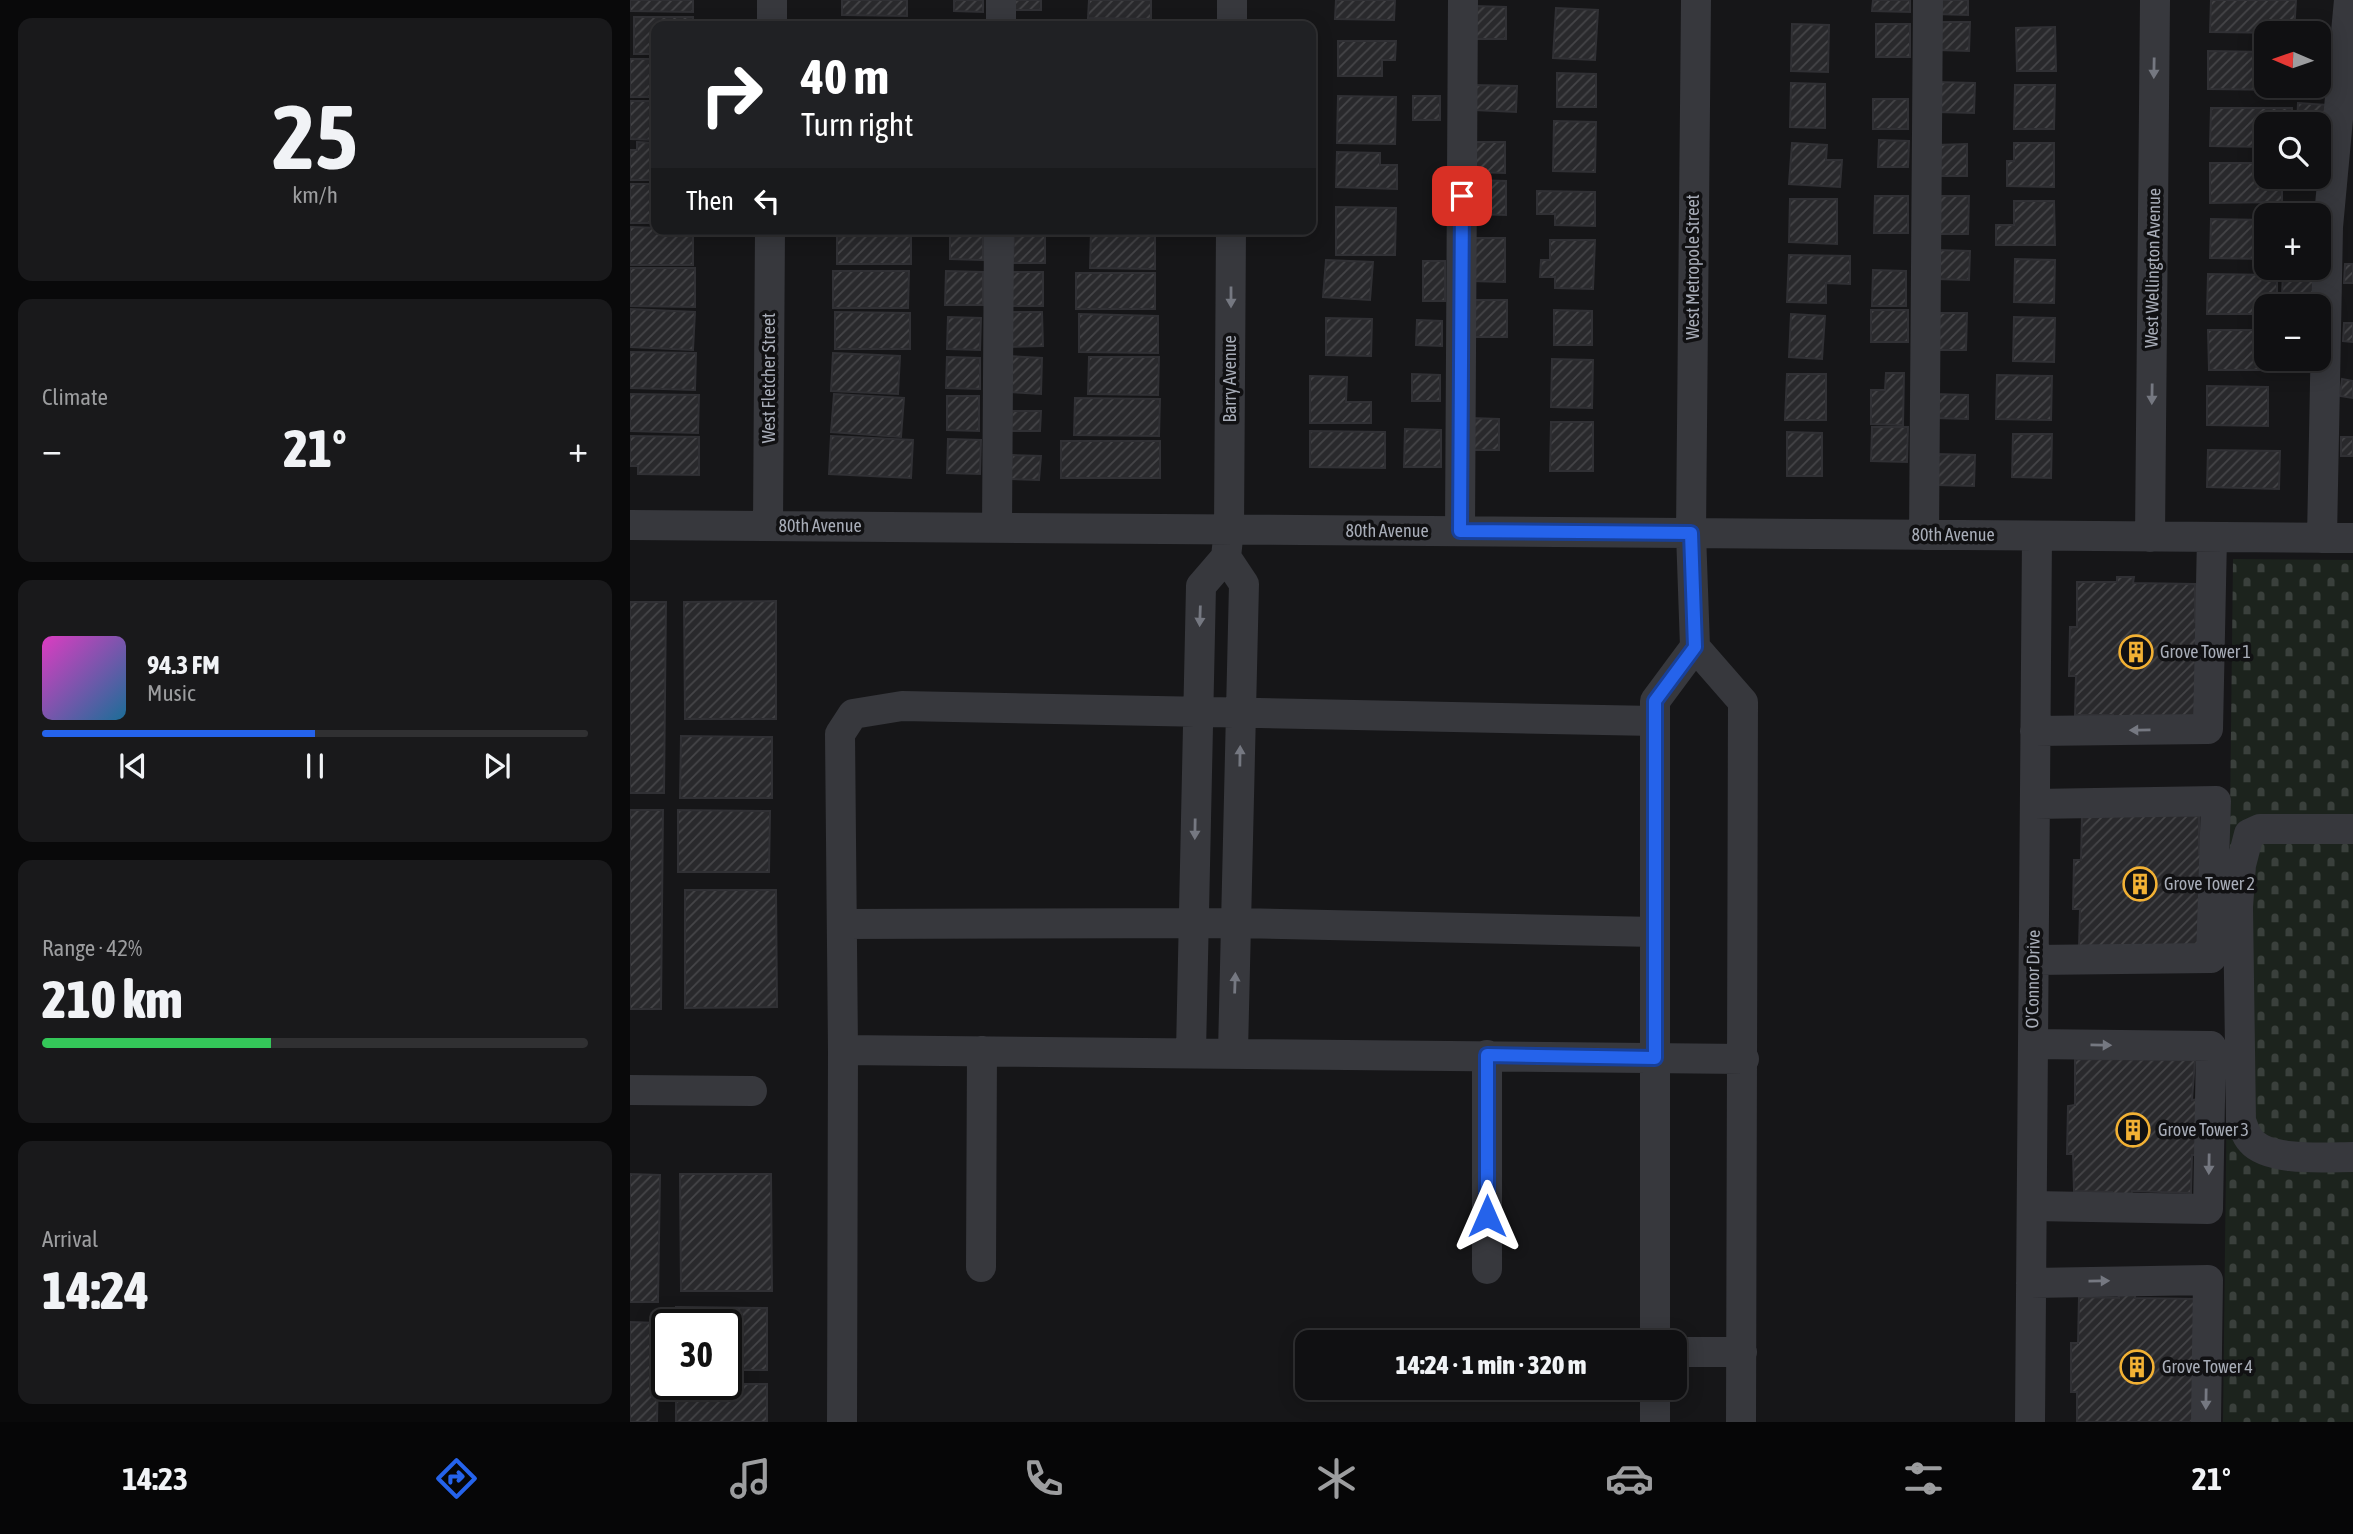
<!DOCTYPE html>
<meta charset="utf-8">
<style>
:root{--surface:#101012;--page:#19191b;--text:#f1f3f6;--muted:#9c9d9f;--line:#303032;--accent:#2563eb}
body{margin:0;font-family:"Asap Condensed",sans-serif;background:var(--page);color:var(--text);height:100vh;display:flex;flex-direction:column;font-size:26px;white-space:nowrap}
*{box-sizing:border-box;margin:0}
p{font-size:23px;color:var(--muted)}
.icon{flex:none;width:38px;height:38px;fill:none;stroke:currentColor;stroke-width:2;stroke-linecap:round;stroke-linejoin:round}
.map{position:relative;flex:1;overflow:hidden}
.details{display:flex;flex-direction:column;gap:18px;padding:18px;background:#09090a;width:630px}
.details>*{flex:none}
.banner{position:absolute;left:21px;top:21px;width:665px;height:214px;border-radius:14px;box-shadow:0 4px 18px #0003,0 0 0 2px var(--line);background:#202124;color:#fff;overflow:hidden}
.needle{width:46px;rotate:272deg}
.buttons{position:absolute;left:1624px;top:21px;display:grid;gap:14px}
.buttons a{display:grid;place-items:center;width:77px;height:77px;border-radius:14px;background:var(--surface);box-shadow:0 4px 18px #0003,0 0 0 2px var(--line);font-size:35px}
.speed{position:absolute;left:21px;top:1309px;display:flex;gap:14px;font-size:35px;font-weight:700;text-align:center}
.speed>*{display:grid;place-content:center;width:91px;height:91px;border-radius:50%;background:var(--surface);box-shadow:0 4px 18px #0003,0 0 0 2px var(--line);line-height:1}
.speed .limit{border:4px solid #111;border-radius:10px;background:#fff;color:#111}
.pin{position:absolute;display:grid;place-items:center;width:60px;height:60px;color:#fff;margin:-30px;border-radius:14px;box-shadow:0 4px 10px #0006}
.me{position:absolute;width:77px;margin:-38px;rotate:0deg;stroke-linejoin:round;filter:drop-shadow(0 0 5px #0008)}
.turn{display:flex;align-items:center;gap:24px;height:147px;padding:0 35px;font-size:32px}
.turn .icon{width:91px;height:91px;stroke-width:2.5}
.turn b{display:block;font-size:49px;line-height:60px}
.then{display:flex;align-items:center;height:66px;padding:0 35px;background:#0003;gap:14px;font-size:26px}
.big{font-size:52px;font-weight:800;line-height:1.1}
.details .tile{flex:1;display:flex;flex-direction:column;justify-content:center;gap:10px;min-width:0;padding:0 24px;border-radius:14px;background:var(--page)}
.details .dial{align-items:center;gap:0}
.dial b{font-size:91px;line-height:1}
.song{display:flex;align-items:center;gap:21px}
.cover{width:84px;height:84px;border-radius:10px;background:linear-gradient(135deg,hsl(310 70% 55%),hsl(200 70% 35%))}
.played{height:7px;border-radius:4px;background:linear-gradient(90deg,var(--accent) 50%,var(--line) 50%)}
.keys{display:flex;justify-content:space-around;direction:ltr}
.heat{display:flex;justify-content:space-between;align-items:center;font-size:38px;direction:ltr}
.charge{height:10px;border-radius:5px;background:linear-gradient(90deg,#34c759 42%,var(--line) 0)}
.trip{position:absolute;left:665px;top:1330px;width:392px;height:70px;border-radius:14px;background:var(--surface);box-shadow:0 4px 18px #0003,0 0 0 2px var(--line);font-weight:800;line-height:70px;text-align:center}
.dock{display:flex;height:112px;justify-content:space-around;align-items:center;background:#060607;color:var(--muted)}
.dock .icon{width:49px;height:49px}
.dock .active{color:var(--accent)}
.dock b{font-size:32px;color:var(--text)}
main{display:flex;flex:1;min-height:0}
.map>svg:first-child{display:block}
.cemetery{fill:url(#cemetery-stones)}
.building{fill:url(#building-hatch);stroke:#303034;stroke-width:2}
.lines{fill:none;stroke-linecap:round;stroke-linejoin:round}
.minor{stroke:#37383d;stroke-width:30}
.oneway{fill:#757881}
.route-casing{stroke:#184099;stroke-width:18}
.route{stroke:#2563eb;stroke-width:12}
.labels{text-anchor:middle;stroke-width:7;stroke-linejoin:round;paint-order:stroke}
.street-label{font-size:18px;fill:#a8adb8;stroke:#111113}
.poi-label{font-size:18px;fill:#a8adb8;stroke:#111113;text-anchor:start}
</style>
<main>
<section class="details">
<div class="tile dial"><b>25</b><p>km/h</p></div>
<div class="tile"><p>Climate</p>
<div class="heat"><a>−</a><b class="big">21°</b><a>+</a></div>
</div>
<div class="tile">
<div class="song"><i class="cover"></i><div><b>94.3 FM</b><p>Music</p></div></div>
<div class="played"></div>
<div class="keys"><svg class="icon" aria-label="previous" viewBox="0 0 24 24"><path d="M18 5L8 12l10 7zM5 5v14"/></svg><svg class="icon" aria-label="pause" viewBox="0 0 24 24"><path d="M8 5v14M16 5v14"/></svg><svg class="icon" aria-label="next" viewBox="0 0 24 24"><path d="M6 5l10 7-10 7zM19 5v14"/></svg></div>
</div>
<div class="tile"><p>Range · 42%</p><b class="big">210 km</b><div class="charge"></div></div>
<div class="tile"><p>Arrival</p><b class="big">14:24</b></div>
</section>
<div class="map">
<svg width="1723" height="1422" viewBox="0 0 1723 1422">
<defs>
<pattern id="cemetery-stones" width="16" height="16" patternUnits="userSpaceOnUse" patternTransform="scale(1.75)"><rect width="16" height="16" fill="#1c231d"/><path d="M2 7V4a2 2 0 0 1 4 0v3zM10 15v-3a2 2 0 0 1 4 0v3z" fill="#3a403c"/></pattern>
<pattern id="building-hatch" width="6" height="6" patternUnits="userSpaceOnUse" patternTransform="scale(1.75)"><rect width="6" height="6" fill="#29292c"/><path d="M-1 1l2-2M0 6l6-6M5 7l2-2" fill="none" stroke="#454548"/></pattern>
</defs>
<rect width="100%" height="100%" fill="#161618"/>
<path class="cemetery" d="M1603,559L1723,560V1422H1593Z"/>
<path class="building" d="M0,0H63V12L0,11Z
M212,0H277V16L212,15Z
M324,0H353V12L324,11Z
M384,0H411V10H383Z
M459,0H521V19L458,18Z
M706,0H765L764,20L705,19Z
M1243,0H1280V12L1242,11Z
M1306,0H1338V15L1305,14Z
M1581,0H1666L1664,33L1580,32Z
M845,6L876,7V39H844Z
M926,8L968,10L965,60L923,58Z
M4,17H63V26H26V54H4Z
M214,20H288V26H214Z
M441,21L523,22V26H441Z
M1308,22H1340L1339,51L1308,50Z
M1162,24L1199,25L1198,72L1161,71Z
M1246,24H1280V57H1246Z
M1425,27L1426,71H1387L1386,28Z
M708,41H766L765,60H752V76H708Z
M1689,45H1702L1701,80L1689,79Z
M1578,51L1636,52V86H1654V90L1578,89Z
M0,59H26V97H0Z
M927,73L966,74V107H927Z
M1306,82L1345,83L1344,113L1306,112Z
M1161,83L1195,84V128L1160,127Z
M844,85L887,86L886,112L844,110Z
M1385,85H1425L1424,129H1384Z
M708,96L766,97L765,144L707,143Z
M783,96H810V120H783Z
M1243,99H1278V129H1243Z
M0,101H26V140L0,139Z
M1668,103L1697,105L1695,131H1689V124H1667Z
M1581,108H1662V124H1636V147L1580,146Z
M924,121L966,122L965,172L923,171Z
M1249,140L1279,141L1278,167H1248Z
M7,142L26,143V180H0V150H7Z
M844,142H875V173L843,172Z
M1162,143L1197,145L1196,160H1212L1210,187L1159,184Z
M1384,143H1424V187L1377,186V161H1384Z
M1337,144V176H1305V145Z
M707,152L750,153V165H767V189L706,187Z
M1580,163H1636V177H1652V202L1580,203Z
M843,180L876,181V215L842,214Z
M0,184H26V223H0Z
M907,191L965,192V226L925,225V214H907Z
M1245,196H1278V233H1244Z
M1303,196H1339L1338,234H1303Z
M1160,199H1207V244L1159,242Z
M1384,201H1424L1425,245H1366V225H1384Z
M706,207L766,208L765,255H706Z
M1581,219L1636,220V259L1580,258Z
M0,227L63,229V265H0Z
M207,229H281V264H207Z
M320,229H353V260L320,259Z
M461,230H525V269L460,268Z
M384,233H415V263H383Z
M842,238H875V282L841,281Z
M920,240H965L963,289L925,288V277H910L911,260H920Z
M1306,250L1340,251L1339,280L1306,279Z
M1159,255L1220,256V284L1196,283V303L1157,302Z
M1385,259L1425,260L1424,303L1384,302Z
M696,260L743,262L740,300L693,297Z
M793,261H815V301H793Z
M1715,264H1723V283H1714Z
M0,268H65V307L0,306Z
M1243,270L1276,271V306H1242Z
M203,271H279L278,308H203Z
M316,271L353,272V305H315Z
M1653,271H1683V296H1652Z
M382,272H413V306H381Z
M446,273H525V309H446Z
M1578,274L1647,275V306H1636V314H1577Z
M840,300H877V337H840Z
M0,309L65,312L63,350L0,347Z
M924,310L962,311V345H924Z
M1241,310H1278V342H1241Z
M205,312L280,313V349H205Z
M379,312H412L413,346L379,347Z
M1304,313H1337L1336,350H1303Z
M449,314L528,316V353L449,352Z
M1161,314L1195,316L1192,359L1159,357Z
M318,317L351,318L350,350L317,349Z
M1384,317L1425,318L1424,362L1383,361Z
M696,318L742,319L741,356L696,355Z
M787,320L812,321V346L786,345Z
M1714,323H1723V342L1713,341Z
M1578,330H1636V359H1646V370H1579Z
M0,352L66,353L65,390L0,388Z
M203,353L270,356L268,394L201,391Z
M379,356L412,358L411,394L378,392Z
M317,357L350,358V389L316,388Z
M459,357H529L528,395L458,394Z
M922,359L963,360L962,408L921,407Z
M1256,373H1274L1273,425L1241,424V390H1255Z
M782,374L810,375V401H782Z
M1157,374H1196V420H1155Z
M1367,375L1422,376L1421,420L1366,419Z
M680,376L717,377L716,402H741V423H680Z
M1712,379L1723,381V398L1710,396Z
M1577,386L1638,387V426L1577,425Z
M0,394L69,395L68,433L0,431Z
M204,394L274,398L271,437L201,432Z
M1305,394L1338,395V419L1305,418Z
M317,396H349V431L317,430Z
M445,398L530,399L529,436L444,435Z
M382,411H411L410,431H381Z
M841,418L869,419V450H841Z
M921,422H963V471H920Z
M1242,427H1278L1277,462L1241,461Z
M775,429L811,430V467H774Z
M680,431L755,432V468L680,467Z
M1157,432L1192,433V476H1157Z
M1383,434H1422L1421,478L1382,477Z
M0,436L69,437V475L8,474V466H0Z
M201,436L283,440L281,478L199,474Z
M1711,437H1723V456H1711Z
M318,439L351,440L350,474L317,473Z
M431,441H530V478H431Z
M1578,450L1650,451L1649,489L1577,487Z
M1307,454L1345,455L1344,486L1307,485Z
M382,455L411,456L409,480L380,479Z
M1487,577H1504L1503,583L1565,584V622H1572L1564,716L1505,715V721H1483V715H1445L1446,676H1439L1440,627H1447V582H1487Z
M146,601V719H55L54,602Z
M0,602H36L34,793H0Z
M51,736L142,737V798H50Z
M0,810H33L31,1009H0Z
M48,810L140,811L139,872H48Z
M1452,814L1569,816V854L1576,855L1568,948L1449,947L1450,909H1443L1444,860H1451Z
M55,890H146L147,1007L55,1008Z
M1445,1059L1565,1060L1562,1100L1570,1099L1568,1155H1562L1561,1193L1502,1191L1501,1198H1482V1192L1444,1191L1443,1154H1437L1438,1106L1445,1105Z
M0,1174L30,1175L28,1302H0Z
M50,1174H141L142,1291H51Z
M1488,1293H1505V1298L1566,1299V1422H1447V1392H1441V1343H1448L1449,1297L1489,1298Z
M46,1307L137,1308V1370H96V1325H46Z
M0,1322L29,1323L27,1422H0Z
M46,1384H137V1422H46Z"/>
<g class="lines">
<path class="minor" d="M142,26V0
M371,26V0
M602,26V0
M0,525L1723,538
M138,526L140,229
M367,528L369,229
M830,531L833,0
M1294,535L1298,0
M1520,537L1525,0
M1692,538L1698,227L1719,0
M596,557L614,584L603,1052
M1065,647L1061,533L1066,0
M1025,721L272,706L223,714L210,734L213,1050L1114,1059
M1405,731L1578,729L1582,537
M1723,829H1630L1619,834L1611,865L1608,907L1611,1121C1614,1128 1616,1136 1621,1141C1639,1162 1697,1157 1723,1157
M212,924L607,923L1025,932
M1404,960L1581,958L1586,801L1405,804
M561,1052L571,586L596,557L599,529L601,229
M0,1090L122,1091
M1402,1206L1578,1209L1581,1046L1403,1044
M351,1267L352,1051
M857,1269V1055
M1401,1283L1578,1280L1576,1422
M1025,1342V701L1065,647L1113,702L1111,1422
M1045,1352H1112
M1025,1388V1422
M212,1422L213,1050
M1400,1422L1407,536"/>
</g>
<defs><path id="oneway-solid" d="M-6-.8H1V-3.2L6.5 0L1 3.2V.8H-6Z" transform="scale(1.75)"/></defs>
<g class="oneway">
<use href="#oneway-solid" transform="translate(1524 68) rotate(91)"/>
<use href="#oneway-solid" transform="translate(601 297) rotate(90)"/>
<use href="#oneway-solid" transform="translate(1522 394) rotate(91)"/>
<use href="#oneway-solid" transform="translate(570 616) rotate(92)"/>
<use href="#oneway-solid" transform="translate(1510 730) rotate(179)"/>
<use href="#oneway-solid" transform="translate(610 756) rotate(-89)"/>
<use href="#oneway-solid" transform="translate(565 829) rotate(91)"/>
<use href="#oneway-solid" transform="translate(605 983) rotate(-88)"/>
<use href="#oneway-solid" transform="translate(1471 1045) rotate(1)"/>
<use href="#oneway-solid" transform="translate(1579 1164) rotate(91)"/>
<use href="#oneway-solid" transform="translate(1469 1281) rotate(-1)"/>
<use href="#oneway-solid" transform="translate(1576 1399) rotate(91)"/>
</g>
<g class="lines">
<defs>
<path id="route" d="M832,196L830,531L1061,533L1065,647L1025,701V1058L857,1055V1216"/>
</defs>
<use href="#route" class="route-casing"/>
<use href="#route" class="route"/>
</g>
<defs>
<symbol id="building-ring" viewBox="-11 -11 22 22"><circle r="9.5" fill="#111113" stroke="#f2b134" stroke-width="1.5"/><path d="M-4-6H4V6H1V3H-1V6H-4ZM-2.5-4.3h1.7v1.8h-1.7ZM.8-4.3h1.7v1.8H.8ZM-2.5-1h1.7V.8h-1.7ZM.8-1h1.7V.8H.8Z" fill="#f2b134"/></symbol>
</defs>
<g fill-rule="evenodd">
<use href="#building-ring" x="1487" y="633" width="38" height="38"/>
<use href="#building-ring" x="1491" y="865" width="38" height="38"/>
<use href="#building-ring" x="1484" y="1111" width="38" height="38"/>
<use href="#building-ring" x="1488" y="1348" width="38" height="38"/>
</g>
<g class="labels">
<g class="street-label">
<text transform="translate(1063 267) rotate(-90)" y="6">West Metropole Street</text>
<text transform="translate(1523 268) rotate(-89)" y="6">West Wellington Avenue</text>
<text transform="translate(139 378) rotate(-90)" y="6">West Fletcher Street</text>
<text transform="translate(600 379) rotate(-90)" y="6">Barry Avenue</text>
<text x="190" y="532">80th Avenue</text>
<text x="757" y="537">80th Avenue</text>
<text x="1323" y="541">80th Avenue</text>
<text transform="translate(1403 979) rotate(-89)" y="6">O'Connor Drive</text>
</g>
<g class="poi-label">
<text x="1530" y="658">Grove Tower 1</text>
<text x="1534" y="890">Grove Tower 2</text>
<text x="1528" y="1136">Grove Tower 3</text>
<text x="1532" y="1373">Grove Tower 4</text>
</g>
</g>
</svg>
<div class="buttons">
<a><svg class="needle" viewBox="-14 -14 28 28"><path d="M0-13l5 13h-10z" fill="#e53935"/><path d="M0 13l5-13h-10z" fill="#9c9d9f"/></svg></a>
<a><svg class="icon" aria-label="search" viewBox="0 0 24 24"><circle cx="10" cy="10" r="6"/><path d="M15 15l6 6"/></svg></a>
<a>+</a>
<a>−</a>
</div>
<div class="speed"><div class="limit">30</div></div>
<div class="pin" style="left:832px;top:196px;background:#d93025"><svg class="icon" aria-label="arrive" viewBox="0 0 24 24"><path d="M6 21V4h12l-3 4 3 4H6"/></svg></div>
<svg class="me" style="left:857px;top:1216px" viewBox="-20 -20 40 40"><path d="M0-17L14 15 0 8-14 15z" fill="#2563eb" stroke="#fff" stroke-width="4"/></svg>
<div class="trip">14:24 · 1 min · 320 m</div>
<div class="banner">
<div class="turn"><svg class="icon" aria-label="right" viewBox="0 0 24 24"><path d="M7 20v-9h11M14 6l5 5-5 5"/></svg><div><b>40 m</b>Turn right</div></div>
<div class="then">Then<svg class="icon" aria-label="left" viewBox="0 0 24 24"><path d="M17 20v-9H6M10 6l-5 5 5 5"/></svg></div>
</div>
</div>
</main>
<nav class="dock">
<b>14:23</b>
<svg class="icon active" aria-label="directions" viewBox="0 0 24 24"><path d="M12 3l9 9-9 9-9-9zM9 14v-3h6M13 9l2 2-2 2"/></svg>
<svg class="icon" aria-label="music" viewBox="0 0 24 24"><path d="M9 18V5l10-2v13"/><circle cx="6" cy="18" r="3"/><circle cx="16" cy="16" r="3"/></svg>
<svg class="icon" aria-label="phone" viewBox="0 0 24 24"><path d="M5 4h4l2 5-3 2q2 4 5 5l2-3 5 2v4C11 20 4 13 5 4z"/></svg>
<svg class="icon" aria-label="climate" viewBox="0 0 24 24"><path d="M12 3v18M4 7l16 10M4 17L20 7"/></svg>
<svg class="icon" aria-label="car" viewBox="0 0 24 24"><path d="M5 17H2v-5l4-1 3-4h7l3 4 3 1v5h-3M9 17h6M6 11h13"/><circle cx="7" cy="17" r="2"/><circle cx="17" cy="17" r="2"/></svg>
<svg class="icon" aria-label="filters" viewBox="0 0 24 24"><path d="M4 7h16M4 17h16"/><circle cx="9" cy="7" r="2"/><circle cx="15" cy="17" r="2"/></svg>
<b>21°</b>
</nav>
